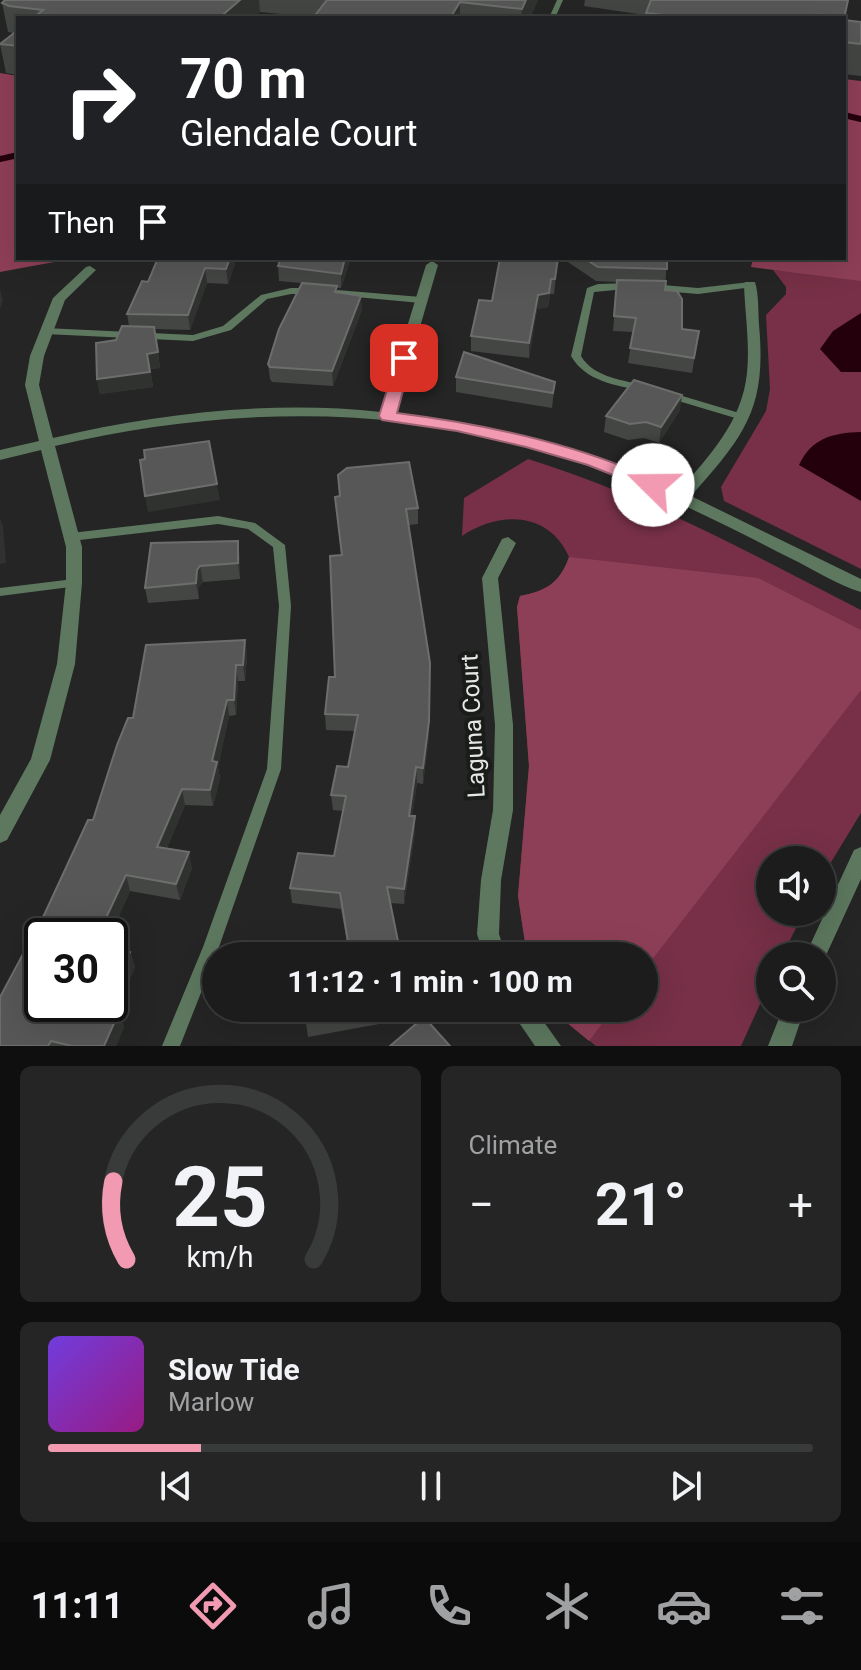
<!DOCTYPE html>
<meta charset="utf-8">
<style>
:root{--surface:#1b1c1b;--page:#242524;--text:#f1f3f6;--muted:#a0a1a3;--line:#393a3a;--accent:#f19ab2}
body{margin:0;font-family:Roboto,sans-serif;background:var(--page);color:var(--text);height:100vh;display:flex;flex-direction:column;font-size:30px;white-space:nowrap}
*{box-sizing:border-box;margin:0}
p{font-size:26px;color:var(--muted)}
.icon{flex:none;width:44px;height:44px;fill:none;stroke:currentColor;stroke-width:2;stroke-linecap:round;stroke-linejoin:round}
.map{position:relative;height:1046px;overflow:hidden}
.details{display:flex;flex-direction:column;gap:20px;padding:20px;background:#0f0f0f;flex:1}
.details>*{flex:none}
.hud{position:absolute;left:16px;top:16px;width:830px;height:244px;border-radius:0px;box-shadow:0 8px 32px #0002,0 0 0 2px var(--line);background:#202124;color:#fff;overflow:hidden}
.fabs{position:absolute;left:756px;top:846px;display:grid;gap:16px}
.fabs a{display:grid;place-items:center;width:80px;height:80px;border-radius:50%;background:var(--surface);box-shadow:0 8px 32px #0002,0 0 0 2px var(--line);font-size:40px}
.speed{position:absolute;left:24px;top:918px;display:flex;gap:16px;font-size:40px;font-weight:700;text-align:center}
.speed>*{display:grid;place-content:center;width:104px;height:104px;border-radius:50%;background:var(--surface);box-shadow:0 8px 32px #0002,0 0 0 2px var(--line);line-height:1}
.speed .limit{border:4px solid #111;border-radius:12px;background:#fff;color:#111}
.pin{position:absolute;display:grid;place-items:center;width:68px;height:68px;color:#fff;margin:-34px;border-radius:16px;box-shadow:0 4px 12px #0006}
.me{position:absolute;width:88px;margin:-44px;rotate:292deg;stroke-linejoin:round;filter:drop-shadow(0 0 6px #0008)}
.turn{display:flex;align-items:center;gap:28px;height:168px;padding:0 32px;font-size:36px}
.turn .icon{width:104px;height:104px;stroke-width:2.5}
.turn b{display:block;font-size:56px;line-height:68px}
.then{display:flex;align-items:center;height:76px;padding:0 32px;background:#0003;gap:16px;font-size:30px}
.big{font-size:60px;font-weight:700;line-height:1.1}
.details .tile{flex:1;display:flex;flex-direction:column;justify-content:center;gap:12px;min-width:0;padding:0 28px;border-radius:12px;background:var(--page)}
.details .dial{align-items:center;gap:0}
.dial svg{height:208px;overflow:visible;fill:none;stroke:var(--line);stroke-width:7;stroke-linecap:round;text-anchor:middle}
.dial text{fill:var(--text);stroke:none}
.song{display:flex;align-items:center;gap:24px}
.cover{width:96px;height:96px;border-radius:12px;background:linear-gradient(135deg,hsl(260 70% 55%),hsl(310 70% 35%))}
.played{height:8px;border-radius:4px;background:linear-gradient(90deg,var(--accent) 20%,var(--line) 20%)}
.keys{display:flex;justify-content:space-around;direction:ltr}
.heat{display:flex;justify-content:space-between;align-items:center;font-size:44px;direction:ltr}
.details .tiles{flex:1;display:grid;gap:20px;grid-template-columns:1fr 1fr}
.tile:last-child{grid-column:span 2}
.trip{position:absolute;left:202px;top:942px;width:456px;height:80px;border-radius:40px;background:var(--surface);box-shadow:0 8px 32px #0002,0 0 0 2px var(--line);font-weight:700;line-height:80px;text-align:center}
.tabs{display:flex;height:128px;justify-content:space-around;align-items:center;background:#0b0b0b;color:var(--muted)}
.tabs .icon{width:56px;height:56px}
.tabs .on{color:var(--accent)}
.tabs b{font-size:36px;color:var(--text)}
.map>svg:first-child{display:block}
.green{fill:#773047}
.forest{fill:#8e3f58}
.water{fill:#24000d}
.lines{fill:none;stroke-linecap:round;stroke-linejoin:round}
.stream{stroke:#24000d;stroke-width:6}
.service{fill:#5d785f;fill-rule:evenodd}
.minor{fill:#5d785f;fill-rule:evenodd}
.tertiary{fill:#5d785f;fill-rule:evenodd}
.wall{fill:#444644}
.shaded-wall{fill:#303230}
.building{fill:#565756;stroke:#6c6e6c;stroke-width:2}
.route{fill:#f19ab2;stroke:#9d6474;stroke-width:2}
.labels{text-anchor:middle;stroke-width:8;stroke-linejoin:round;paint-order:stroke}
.street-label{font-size:24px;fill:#e6e7e6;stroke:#1a1c1a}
</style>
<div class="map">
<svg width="861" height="1046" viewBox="0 0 861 1046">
<rect width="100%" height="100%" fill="#242524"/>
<path class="green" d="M773,270L861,274V569L724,501L721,487L766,411L770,389L766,315L786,294V287Z
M528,459C645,495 752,554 861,610V813L822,877V860H770V912H804L782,956H770V982L741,1046H596L549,1008H644V956H527L518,896L529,766L517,607L520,596C546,591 560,583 569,557C549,511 499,511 462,536L464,498Z"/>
<path class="forest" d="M0,73L18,76V258H76L0,272Z
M844,79L861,81V281L751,267L753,258H844Z
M569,557L758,578L861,630V690L644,970V956H527L518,896L529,766L517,607L520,596C546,591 560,583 569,557Z
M549,1008H614L589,1041Z"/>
<path class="water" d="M861,313V372H841L820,349L833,331Z
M861,432V501L799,465C812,438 832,433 861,432Z"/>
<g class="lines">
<path class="stream" d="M844,115L861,119
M0,159L18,155"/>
<path class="service" d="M557,0H563L555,18H549Z
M750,282L753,283V287L698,294L651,290L646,287L651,284L698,288Z
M633,283L638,286L636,288L594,292L581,356C594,378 624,380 647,386L648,388L647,390L643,391C616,385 586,382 571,356L587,288L598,284Z
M291,288H314L319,291L314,294H291L267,299L231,330L193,341L45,334L40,331L45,328L193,335L223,326L261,295Z
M337,290L421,297L426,300L421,303L334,295L332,293Z
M669,392L746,415L747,417L742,420L665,397L664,395Z
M218,516L255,523L285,545L291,606L281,769L219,947L180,1046H162L203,947L267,769L279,606L273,547L248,529L218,524L71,541L65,537L71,533Z
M74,579L78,580L80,583L78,586L0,596V588Z"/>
<path class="minor" d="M432,261L438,265L395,413C494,425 588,450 679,491C709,456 742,422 747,373C750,344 745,314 744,285L745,282H755C759,295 758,311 759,325C767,409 744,436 691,496L861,579V592C837,585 813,569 790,558C745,535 700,512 654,492C611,474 568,457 523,445C374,403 205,410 55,446L82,547V583L75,664L50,760L7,840L0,843V815L31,759L57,664L66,583V547L41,450L0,460V450L39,441L25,385L30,356L53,298L86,267L90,266L96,270L65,300L44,356L39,385L53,438C158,413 274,400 381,412L426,265Z
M508,537L516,543L498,578L513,725V810L501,880L499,934L506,956H484L477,934L481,880L493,810L495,725L482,578L502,539Z
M509,1008H534L561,1046H535Z"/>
<path class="tertiary" d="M861,847V879L822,964V956H805L854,850Z
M783,1008H805L792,1046H768Z"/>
</g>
<path class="wall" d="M5,0H538L530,18H313L314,17L260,12L253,18H18V75L6,73L0,44L13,33L8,32L2,3Z
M585,0H849L844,18H645V15L584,6Z
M844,20L861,22V76L844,74Z
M158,258H235V263L228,284L207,283L190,330L155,329L160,368L150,369L153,387L100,394L97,379L116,340L129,326L127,314L148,282Z
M281,258H348L349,264L341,288H337V292L362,310L333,386L272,382L270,379L268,364L301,283L279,281L278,266Z
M558,258L554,294H550L548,307L537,309L529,358L471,351V336L492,301Z
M562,258H667L665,290L682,329L699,331L692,373L628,363L633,332L613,331L617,282L596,281Z
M456,377L555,382L552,408L456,392Z
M680,410L659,443L644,438L628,440L604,432L606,416Z
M338,475L418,508V524L409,525L429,737L423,784L417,783L412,816L415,832L404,904L390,903L348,948L341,909L292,903L290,888L334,856L343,811L333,810L331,795L348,767L355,731L326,730L325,714L335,677L341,555L335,497L339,496Z
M151,543L240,557V579L203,582L199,586V599L148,603L145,588Z
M245,640L247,656L245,681H238L236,715L229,716L218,767L220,778L213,806L185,805L167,848L192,868L180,900L130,891L115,925L118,935L113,946L130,952L135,967L116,1011L119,1012L124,1027L116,1046H0L45,913L93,820L133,718Z
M304,1008H412V1018L308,1037Z"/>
<path class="shaded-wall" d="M240,0H259L260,12L253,18H219Z
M526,0H538L530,18H521L522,9Z
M460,2V18H450Z
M230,258H235V263L228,284L226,269Z
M345,258H348L349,264L341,288V274Z
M205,268L207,283L190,330L188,315Z
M551,279L548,307L537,309L529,358V343L538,295Z
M0,289L3,301L0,309Z
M361,296L362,310L333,386L332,371Z
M154,327L160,368L150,369L153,387L100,394L97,379L147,354Z
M682,395L680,410L659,443L661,427Z
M217,484L220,500L148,512L145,496Z
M0,518L3,527L6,563L0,564Z
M238,541L240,557V579L238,563Z
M200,566L203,582L199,586V599L196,583L197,570Z
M245,640L247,656L245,681L243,665Z
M430,663L429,737L423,784V768Z
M236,665L238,681L236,715L234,700Z
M227,700L229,716L218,767L220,778L213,806L210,790L212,761Z
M416,767L417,783L410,832L409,816Z
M182,789L185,805L161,862L157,847Z
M415,816V832L404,904V889Z
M189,852L192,868L180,900L176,884Z
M126,875L130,891L115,925L118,935L110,952V936H105L106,918Z
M130,952L135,967L111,1024L106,1009L108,1004H110V1000Z
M119,1012L124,1027L116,1046H104Z"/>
<path class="building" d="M5,0H240L219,18H33L43,10L9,6L2,3Z
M327,0H526L522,9L460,2L450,18H313Z
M651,0H848L844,19L691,18L646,13Z
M844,20L861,22V44L844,42Z
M18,30V46L0,44Z
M158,258H230L226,269L205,268L188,315L127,314L142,281L148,282Z
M281,258H345L341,274L278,266Z
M500,258H558L555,279H551L549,293L538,295L529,343L471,336L479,300L492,301Z
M584,258H667V269L598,267Z
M617,280L666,281L665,290L677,291L682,299V329L699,331L694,358L630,348L636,318L614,316Z
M302,283L337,286L335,292L361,296L332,371L270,367L268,364L279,329Z
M122,326L154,327L158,352L147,354L150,372L97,379L96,343L116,340Z
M464,352L555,382L553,393L456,377Z
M634,380L682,395L661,427L646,422L630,424L606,416Z
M209,441L217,484L145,496L140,460L145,459L144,450Z
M409,462L418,508L406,509L430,663L429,721L423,768L416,767L409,816H415L404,889L387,887L401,956H322L349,948L340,893L290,888L298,853L334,856L346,796L331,795L337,766L348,767L358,715L325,714L329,677H335L330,556L342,555L335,497L340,496L338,475L347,468Z
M238,541V563L200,566L197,570L196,583L145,588L151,543Z
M245,640L243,665H236L234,700H227L212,761L217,762L210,790L182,789L157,847L189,852L176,884L126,875L106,918L113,919L105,936H42V1004H108L106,1009L119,1012L104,1046H72L51,1041L48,1046H0V997L45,913L88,820H93L117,745L128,718H133L146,645Z
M110,945L130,952L110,1000Z
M304,1008H384L306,1023Z
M424,1017L450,1046H390Z"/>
<path class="route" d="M404,353L412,358L397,413C476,423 555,439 629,469C640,473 655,477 662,485L653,491L588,465L526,447L457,431L382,420L379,416L397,358Z"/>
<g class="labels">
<g class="street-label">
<text transform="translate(473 726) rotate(-93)" y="8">Laguna Court</text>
</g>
</g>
</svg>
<div class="fabs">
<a><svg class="icon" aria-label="sound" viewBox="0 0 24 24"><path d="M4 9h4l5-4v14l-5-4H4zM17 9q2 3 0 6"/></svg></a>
<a><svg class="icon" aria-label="search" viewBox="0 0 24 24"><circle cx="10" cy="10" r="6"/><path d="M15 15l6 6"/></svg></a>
</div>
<div class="speed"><div class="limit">30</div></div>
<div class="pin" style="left:404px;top:358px;background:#d93025"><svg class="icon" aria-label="arrive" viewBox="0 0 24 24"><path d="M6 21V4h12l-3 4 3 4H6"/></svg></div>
<svg class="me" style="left:653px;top:485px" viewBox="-20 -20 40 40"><circle r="19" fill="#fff"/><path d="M0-13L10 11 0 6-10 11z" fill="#f19ab2"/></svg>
<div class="trip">11:12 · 1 min · 100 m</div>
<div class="hud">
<div class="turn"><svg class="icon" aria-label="right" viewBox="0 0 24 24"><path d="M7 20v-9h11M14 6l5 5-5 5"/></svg><div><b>70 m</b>Glendale Court</div></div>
<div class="then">Then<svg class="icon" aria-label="arrive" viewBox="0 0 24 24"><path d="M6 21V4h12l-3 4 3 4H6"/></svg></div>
</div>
</div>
<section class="details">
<div class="tiles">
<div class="tile dial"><svg viewBox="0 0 100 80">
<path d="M14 69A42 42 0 1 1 86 69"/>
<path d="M14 69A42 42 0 0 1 9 39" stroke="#f19ab2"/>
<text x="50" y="56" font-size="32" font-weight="700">25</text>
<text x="50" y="72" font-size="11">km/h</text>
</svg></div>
<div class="tile"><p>Climate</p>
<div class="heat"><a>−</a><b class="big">21°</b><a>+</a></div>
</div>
<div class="tile">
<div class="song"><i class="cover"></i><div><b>Slow Tide</b><p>Marlow</p></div></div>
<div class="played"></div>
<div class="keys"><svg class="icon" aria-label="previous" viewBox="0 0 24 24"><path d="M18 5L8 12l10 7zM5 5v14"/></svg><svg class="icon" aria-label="pause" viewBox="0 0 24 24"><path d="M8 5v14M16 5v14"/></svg><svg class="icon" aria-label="next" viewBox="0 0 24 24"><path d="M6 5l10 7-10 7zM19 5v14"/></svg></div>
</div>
</div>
</section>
<nav class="tabs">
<b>11:11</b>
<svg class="icon on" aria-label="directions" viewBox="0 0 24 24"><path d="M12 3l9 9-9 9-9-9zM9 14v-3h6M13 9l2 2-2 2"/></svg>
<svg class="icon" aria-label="music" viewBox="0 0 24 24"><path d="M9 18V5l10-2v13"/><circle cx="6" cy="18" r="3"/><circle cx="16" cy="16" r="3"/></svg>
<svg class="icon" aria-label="phone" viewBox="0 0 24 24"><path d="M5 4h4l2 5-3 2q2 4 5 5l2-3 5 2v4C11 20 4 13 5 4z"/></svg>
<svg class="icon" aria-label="climate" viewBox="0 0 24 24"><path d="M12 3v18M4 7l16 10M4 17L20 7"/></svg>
<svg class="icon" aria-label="car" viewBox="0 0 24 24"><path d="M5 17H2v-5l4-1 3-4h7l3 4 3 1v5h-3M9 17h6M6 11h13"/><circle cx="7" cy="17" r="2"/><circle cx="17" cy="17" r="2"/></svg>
<svg class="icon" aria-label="filters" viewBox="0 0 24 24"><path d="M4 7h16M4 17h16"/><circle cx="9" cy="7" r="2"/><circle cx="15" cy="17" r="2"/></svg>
</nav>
